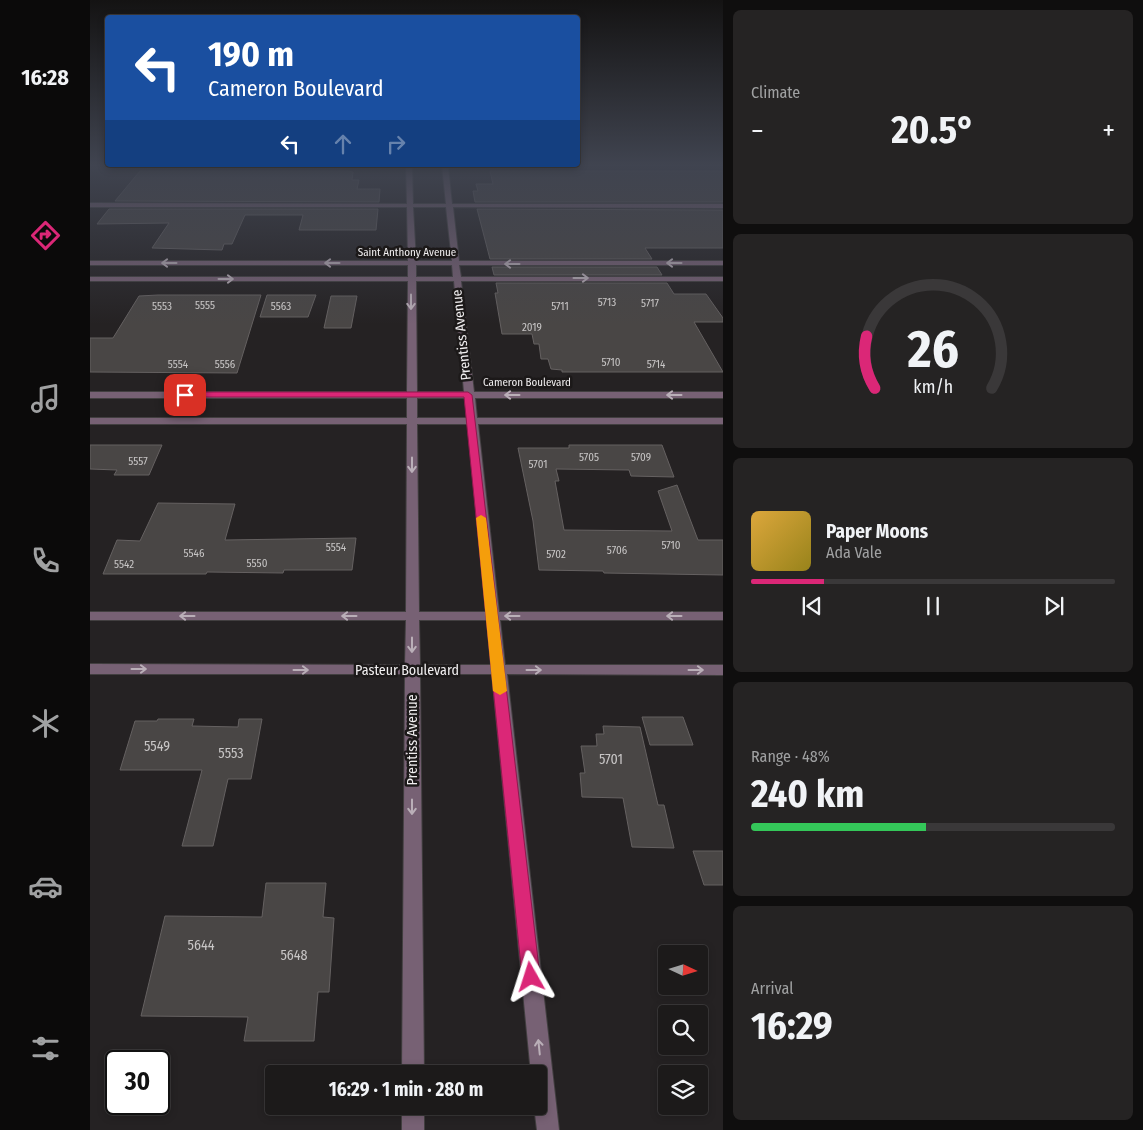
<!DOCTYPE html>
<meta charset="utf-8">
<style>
:root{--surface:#1c1a1a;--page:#252323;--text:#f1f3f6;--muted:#a0a1a2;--line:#3a3839;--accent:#db2777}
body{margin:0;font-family:"Fira Sans Condensed",sans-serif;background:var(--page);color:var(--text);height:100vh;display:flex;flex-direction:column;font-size:19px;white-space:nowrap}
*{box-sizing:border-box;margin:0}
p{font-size:16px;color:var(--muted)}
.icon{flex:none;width:28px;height:28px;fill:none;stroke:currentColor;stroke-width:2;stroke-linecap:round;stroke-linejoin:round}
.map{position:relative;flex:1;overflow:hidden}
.side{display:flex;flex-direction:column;gap:10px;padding:10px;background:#0f0e0e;width:420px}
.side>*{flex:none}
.hud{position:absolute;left:15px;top:15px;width:475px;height:152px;border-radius:5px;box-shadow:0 2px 8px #0003,0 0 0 1px var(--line);background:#1a4fa0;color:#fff;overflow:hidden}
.needle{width:32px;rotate:94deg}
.tools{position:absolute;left:568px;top:945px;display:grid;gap:10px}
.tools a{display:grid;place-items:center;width:50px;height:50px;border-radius:5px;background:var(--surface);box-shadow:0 2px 8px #0003,0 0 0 1px var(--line);font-size:25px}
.speed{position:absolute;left:15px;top:1050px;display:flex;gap:10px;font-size:25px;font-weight:700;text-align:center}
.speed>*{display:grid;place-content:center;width:65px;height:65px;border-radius:50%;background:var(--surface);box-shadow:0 2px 8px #0003,0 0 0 1px var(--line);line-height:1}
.speed .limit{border:2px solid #111;border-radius:8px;background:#fff;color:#111}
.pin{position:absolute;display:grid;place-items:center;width:42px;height:42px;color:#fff;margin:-21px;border-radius:10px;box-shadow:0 2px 8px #0006}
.me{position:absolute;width:55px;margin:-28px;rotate:354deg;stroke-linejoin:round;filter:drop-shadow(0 0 4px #0008)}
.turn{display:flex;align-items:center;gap:18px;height:105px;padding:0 20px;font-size:22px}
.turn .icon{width:65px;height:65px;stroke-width:2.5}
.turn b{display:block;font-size:35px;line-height:42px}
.lanes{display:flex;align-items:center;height:48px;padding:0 20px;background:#0003;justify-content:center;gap:25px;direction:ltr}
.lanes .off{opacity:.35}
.big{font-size:38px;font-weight:700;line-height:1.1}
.side .tile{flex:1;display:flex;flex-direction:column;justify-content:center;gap:8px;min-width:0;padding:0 18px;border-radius:8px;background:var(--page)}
.side .dial{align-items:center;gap:0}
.dial svg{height:130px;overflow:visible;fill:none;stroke:var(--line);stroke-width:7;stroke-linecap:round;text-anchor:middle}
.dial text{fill:var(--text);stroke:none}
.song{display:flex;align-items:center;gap:15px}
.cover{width:60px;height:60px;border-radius:8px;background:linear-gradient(135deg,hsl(40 70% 55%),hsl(50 70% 35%))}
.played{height:5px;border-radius:2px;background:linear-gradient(90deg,var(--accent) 20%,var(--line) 20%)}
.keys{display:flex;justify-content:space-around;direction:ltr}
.heat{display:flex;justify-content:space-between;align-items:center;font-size:28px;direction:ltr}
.charge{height:8px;border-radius:4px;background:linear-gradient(90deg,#34c759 48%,var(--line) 0)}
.trip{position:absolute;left:175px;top:1065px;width:282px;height:50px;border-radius:5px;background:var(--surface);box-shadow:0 2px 8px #0003,0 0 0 1px var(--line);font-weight:700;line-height:50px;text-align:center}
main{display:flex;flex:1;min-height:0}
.tab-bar{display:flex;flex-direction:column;width:90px;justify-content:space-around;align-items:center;background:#0b0a0a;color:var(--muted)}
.tab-bar .icon{width:35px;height:35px}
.tab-bar .on{color:var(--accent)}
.tab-bar b{font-size:22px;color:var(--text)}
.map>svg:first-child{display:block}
.building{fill:#494645;stroke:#656161}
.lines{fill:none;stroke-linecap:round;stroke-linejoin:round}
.street-casing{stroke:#423f40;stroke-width:2}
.street{fill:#776174;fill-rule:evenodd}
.oneway{stroke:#baafb8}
.route{fill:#db2777;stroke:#8e194d}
.slow{fill:#f59e0b}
.labels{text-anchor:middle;stroke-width:5;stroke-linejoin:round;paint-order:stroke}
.far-street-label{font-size:11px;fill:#f1eff0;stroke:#1c1919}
.number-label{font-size:11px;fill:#c7c5c5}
.street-label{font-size:14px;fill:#f1eff0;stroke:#1c1919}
.near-number-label{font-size:14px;fill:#c7c5c5}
</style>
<main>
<nav class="tab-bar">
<b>16:28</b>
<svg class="icon on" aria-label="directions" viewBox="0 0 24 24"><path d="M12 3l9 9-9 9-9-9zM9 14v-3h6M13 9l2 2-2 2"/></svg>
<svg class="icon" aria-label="music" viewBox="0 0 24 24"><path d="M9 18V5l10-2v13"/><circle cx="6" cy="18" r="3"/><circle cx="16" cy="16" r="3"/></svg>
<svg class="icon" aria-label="phone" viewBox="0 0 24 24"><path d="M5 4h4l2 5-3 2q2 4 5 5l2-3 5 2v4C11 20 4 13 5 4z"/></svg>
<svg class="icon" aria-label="climate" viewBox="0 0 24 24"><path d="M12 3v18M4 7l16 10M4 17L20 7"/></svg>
<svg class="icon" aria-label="car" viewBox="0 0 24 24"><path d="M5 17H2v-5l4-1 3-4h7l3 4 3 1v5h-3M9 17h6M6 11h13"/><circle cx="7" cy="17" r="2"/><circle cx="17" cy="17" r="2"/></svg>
<svg class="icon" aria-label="filters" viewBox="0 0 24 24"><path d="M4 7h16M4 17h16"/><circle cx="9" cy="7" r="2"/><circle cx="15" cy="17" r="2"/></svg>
</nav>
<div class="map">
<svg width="633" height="1130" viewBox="0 0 633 1130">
<rect width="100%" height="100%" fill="#252223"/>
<path class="building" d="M50,171H258L263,172L262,180H269L267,189H290L289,202L25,201Z
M400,171H633V202H385L383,191H388L386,184H403Z
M19,209H288L286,230H209L213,215H155L142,244H134L132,250L62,248L79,223L7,224Z
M387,209L633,210V248H555L562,259H400Z
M402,267H567L572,275H404Z
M406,283H577L584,294H616L633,318V322H604L633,372H472V370L461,369L458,359H451L449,344H444L442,334H412L405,293H408Z
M68,295H171L147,373L0,372V338H23L49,296Z
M177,295H226L218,317H170Z
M241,296H267L261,328H234Z
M0,445H72L59,475H24L27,470L0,469Z
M479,445H572L584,477L541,476L539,470L466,469L469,481H465L474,530L582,531L568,491L587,485L608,540H633V575L514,573L513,571L449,570L443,521L428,448H479Z
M68,503L145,504L135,540L266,538L262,570H194L193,573L117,572L116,574H13L27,540L50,541Z
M552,717H593L603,745H560Z
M68,719H104L102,726L148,727L149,719H172L161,779H138L123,846H92L112,770H30L45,721H67Z
M513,726L550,727L568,805H574L584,848L542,847L533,798L492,797L490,773H495L491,746H507L506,734H514Z
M603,851H633V885H614Z
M176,883H236L233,917L244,918L239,992H228L224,1041H154L158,1017L51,1016L75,916L172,917Z"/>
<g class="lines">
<defs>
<path id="street" d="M316,166H322L323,204H356L352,166H358L362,204H633V208L363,207L369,261H633V265H369L371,277H633V281H371L384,392H633V398H385L387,418H633V424H388L409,612H633V620H410L415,665H633V675L417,674L469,1130H447L444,1106H449V1074H441L402,674H330L334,1074H312L315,674H0V664L315,665L316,620H0V612H316L317,424H0V418H317V398H0V392H317L318,281H0V277H318V265H0V261H318L317,207H0V203L317,204ZM323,207H356L362,261H326ZM326,265H362L363,277H326ZM326,281H364L374,392H327ZM327,398H375L377,418H327ZM327,424H378L396,612H329ZM329,620H397L401,665H330Z
M312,1106H334V1130H312Z"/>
</defs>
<use href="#street" class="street-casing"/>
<use href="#street" class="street"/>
</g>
<defs><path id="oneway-shaft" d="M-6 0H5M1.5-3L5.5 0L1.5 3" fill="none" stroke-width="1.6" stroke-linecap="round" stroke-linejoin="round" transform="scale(1.25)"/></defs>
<g class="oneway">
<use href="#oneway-shaft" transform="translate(79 263) rotate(-180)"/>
<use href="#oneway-shaft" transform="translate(242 263) rotate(-180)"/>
<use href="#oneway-shaft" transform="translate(584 263) rotate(180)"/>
<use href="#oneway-shaft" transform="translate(422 264) rotate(180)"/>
<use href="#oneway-shaft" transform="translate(491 278)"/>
<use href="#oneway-shaft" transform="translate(136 279)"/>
<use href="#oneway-shaft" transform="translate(321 302) rotate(90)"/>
<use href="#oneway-shaft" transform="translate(422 395) rotate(-180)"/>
<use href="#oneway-shaft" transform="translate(584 395) rotate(-180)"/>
<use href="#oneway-shaft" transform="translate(322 465) rotate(90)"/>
<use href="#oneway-shaft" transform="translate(97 616) rotate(-180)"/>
<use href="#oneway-shaft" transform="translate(259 616) rotate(-180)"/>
<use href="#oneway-shaft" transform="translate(422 616) rotate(-180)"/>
<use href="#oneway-shaft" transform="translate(584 616) rotate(-180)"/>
<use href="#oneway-shaft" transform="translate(322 645) rotate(90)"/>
<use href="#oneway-shaft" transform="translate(49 669)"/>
<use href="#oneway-shaft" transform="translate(211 670)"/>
<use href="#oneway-shaft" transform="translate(444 670)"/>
<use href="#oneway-shaft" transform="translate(606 670)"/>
<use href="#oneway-shaft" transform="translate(322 807) rotate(90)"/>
<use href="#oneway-shaft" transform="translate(449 1047) rotate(-96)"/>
</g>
<linearGradient id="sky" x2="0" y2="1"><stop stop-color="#141313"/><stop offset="0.51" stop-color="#404450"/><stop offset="1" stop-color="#404450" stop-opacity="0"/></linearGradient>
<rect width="633" height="324" fill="url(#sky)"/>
<path class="route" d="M378,392L382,395L450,977L447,983L441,985L435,983L432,977L374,397H95L90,395L95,392Z"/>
<path class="slow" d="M391,515L396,518L417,691L410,695L403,691L386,518Z"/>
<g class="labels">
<g class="far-street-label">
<text x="317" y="256">Saint Anthony Avenue</text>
<text x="437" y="386">Cameron Boulevard</text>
</g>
<g class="number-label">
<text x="517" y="306">5713</text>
<text x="560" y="307">5717</text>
<text x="115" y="309">5555</text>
<text x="72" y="310">5553</text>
<text x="191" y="310">5563</text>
<text x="470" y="310">5711</text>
<text x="442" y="331">2019</text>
<text x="521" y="366">5710</text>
<text x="88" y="368">5554</text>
<text x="135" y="368">5556</text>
<text x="566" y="368">5714</text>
<text x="499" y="461">5705</text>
<text x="551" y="461">5709</text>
<text x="48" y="465">5557</text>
<text x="448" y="468">5701</text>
<text x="581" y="549">5710</text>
<text x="246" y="551">5554</text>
<text x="527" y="554">5706</text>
<text x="104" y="557">5546</text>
<text x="466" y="558">5702</text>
<text x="167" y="567">5550</text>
<text x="34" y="568">5542</text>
</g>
<g class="street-label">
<text transform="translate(371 335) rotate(-96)" y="5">Prentiss Avenue</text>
<text x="317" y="675">Pasteur Boulevard</text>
<text transform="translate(322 740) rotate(-90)" y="5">Prentiss Avenue</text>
</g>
<g class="near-number-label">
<text x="67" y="751">5549</text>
<text x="141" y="758">5553</text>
<text x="521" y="764">5701</text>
<text x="111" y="950">5644</text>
<text x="204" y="960">5648</text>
</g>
</g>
</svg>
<div class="tools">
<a><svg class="needle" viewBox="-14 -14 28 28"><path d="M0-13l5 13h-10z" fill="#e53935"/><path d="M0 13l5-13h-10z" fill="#a0a1a2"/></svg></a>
<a><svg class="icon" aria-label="search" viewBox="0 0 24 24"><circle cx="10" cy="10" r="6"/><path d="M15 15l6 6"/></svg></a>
<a><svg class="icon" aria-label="layers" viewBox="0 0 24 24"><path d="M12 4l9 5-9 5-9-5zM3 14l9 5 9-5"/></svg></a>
</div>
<div class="speed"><div class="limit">30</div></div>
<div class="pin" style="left:95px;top:395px;background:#d93025"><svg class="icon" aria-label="arrive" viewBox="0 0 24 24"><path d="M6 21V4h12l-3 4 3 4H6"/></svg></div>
<svg class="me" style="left:441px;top:977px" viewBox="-20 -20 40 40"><path d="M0-17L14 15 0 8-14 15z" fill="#db2777" stroke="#fff" stroke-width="4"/></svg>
<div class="trip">16:29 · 1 min · 280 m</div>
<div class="hud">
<div class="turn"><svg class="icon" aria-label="left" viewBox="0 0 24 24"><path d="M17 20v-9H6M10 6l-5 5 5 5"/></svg><div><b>190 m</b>Cameron Boulevard</div></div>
<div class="lanes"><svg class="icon" aria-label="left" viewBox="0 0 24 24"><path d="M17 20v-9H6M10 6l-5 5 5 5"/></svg><svg class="icon off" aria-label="ahead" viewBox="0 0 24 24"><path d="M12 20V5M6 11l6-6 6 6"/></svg><svg class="icon off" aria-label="right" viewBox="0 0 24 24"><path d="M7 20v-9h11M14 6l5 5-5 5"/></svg></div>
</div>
</div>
<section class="side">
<div class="tile"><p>Climate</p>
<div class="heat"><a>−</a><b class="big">20.5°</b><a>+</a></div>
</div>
<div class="tile dial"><svg viewBox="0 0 100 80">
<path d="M14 69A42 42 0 1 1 86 69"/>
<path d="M14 69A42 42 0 0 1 9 37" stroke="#db2777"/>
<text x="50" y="56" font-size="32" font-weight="700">26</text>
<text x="50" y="72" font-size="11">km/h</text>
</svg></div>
<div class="tile">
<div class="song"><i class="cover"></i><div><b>Paper Moons</b><p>Ada Vale</p></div></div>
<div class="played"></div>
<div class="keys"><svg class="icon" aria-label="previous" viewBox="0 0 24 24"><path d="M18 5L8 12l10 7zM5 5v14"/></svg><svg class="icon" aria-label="pause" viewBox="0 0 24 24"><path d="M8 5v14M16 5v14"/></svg><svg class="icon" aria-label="next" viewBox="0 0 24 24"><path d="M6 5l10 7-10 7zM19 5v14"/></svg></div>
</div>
<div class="tile"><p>Range · 48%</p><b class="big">240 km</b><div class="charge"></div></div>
<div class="tile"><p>Arrival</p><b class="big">16:29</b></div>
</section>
</main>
